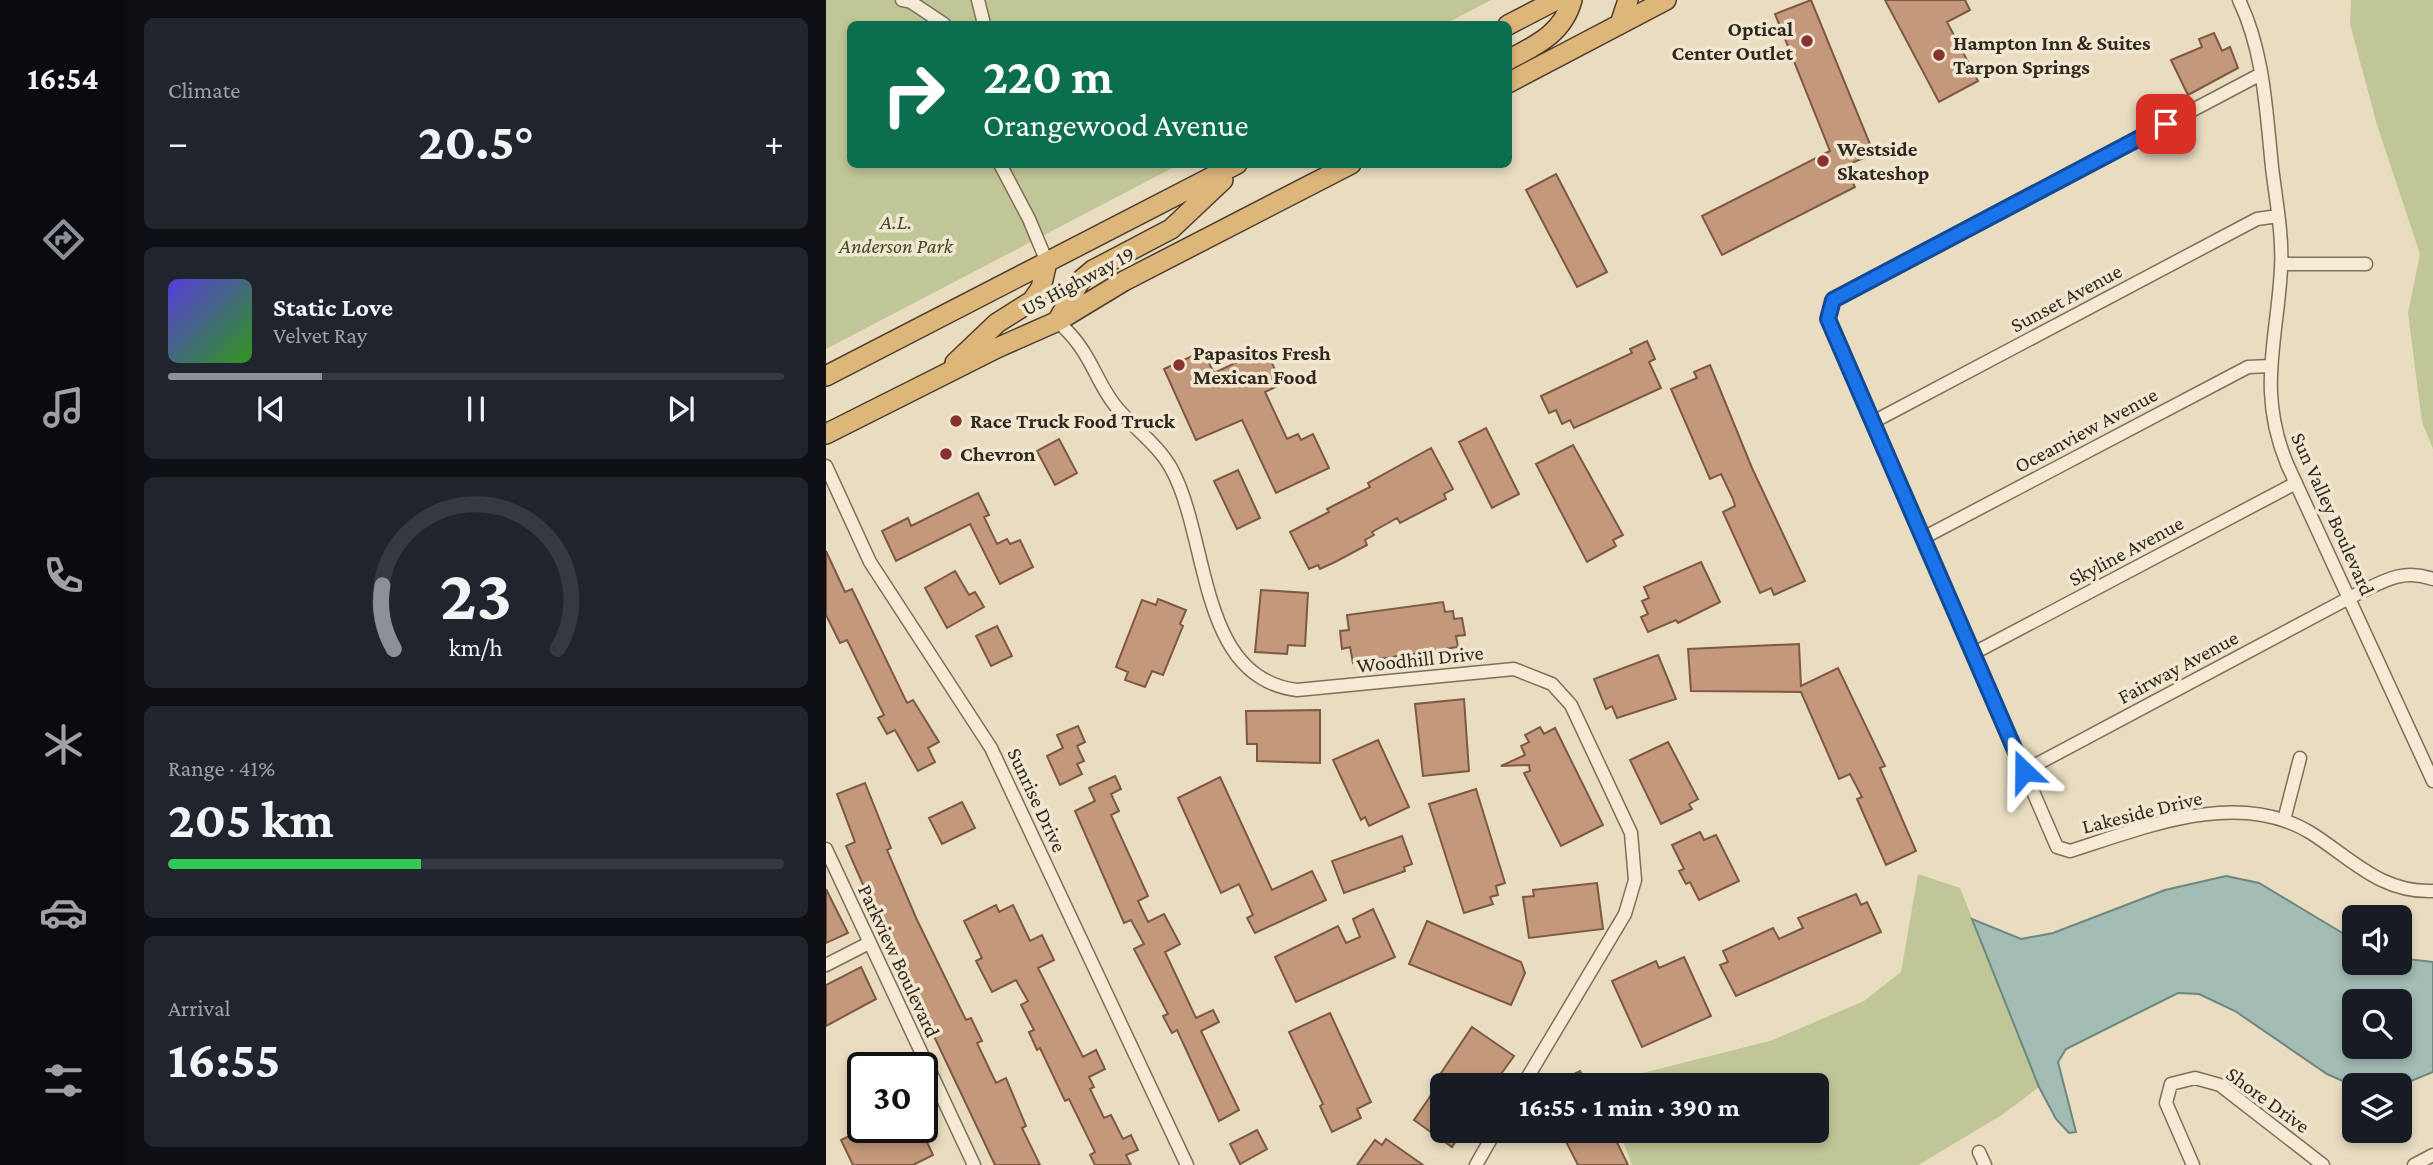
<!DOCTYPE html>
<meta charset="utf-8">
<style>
:root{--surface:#171b24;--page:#20242c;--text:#f1f3f6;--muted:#9ea1a6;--line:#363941;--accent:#8c9099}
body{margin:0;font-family:"Crimson Pro",serif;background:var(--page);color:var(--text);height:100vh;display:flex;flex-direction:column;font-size:26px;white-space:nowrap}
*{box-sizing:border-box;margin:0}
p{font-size:23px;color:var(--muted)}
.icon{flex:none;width:38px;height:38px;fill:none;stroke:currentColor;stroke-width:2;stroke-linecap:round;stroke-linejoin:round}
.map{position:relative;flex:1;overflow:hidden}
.drawer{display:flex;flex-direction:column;gap:18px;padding:18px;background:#0d0f14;width:700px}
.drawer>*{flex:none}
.hud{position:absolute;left:21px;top:21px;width:665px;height:147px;border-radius:10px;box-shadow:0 4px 10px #0003;background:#0b6e4f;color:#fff;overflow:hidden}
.controls{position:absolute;left:1516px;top:905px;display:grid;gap:14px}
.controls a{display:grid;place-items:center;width:70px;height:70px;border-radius:10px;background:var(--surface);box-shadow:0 4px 10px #0003;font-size:35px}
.speed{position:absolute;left:21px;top:1052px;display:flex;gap:14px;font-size:35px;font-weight:700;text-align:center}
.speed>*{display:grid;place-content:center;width:91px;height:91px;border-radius:50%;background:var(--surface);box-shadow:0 4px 10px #0003;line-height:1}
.speed .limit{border:4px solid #111;border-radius:10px;background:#fff;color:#111}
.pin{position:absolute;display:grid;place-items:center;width:60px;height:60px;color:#fff;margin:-30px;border-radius:14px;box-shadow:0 4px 10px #0006}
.me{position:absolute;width:77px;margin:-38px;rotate:337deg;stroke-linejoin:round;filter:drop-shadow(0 0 5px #0008)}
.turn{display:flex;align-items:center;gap:24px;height:147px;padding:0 21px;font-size:32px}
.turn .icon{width:91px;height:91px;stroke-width:2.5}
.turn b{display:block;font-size:49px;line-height:60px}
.big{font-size:52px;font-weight:700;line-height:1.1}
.drawer .widget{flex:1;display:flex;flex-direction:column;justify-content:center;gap:10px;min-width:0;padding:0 24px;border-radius:10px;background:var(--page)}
.drawer .dial{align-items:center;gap:0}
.dial svg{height:182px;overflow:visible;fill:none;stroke:var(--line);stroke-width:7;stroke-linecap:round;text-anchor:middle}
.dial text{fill:var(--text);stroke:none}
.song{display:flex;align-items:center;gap:21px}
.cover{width:84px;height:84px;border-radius:10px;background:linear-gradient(135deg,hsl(250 70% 55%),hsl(110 70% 35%))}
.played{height:7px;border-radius:4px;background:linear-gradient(90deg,var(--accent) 25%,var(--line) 25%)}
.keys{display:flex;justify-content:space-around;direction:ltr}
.heat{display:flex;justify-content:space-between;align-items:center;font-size:38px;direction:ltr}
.charge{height:10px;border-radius:5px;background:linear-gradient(90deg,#34c759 41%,var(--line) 0)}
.trip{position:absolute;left:604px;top:1073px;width:399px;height:70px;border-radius:10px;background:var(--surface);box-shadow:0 4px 10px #0003;font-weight:700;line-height:70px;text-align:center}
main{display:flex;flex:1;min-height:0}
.dock{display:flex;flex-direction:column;width:126px;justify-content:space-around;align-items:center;background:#090b0e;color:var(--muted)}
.dock .icon{width:49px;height:49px}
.dock .active{color:var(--accent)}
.dock b{font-size:32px;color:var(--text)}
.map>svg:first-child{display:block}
.green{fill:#c1c696}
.water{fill:#a3bcb4;stroke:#6b8881;stroke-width:2;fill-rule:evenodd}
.building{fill:#c4987a;stroke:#7d5943;stroke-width:2}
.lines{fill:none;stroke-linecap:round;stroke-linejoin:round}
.minor-casing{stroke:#806e5a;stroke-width:15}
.trunk-casing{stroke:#4e3d2e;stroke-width:22}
.minor{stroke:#f5ead3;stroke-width:12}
.trunk{stroke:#ddb67a;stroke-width:19}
.route-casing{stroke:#114b97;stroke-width:18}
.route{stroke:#1a73e8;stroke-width:12}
.poi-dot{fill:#8a3032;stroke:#f1e7d0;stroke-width:2.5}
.labels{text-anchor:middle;stroke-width:7;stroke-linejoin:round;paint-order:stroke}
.poi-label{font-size:21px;font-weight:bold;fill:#32271d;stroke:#f1e7d0;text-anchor:start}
.park-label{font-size:21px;font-style:italic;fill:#434c26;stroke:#f1e7d0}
.street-label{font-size:21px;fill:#32271d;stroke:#f1e7d0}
</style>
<main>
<nav class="dock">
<b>16:54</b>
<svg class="icon active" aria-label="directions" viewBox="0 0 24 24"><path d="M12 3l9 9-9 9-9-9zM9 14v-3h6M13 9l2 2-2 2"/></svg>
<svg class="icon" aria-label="music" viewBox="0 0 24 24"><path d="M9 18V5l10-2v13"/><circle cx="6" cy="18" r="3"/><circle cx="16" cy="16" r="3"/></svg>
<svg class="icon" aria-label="phone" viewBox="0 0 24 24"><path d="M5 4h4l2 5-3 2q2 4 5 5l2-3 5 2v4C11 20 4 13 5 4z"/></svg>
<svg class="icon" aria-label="climate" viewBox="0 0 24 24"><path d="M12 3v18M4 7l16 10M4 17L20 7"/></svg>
<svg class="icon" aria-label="car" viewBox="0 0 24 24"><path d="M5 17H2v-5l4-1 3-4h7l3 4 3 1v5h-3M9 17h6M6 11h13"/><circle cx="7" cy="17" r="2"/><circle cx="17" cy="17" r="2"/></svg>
<svg class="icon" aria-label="filters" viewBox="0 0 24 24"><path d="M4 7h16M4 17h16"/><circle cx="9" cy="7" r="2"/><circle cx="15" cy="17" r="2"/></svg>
</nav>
<section class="drawer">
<div class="widget"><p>Climate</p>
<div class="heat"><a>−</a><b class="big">20.5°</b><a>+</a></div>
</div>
<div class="widget">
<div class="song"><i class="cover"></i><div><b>Static Love</b><p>Velvet Ray</p></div></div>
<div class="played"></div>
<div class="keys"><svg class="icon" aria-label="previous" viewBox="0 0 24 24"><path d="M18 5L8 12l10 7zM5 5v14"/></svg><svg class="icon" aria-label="pause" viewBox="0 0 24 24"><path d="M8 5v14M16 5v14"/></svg><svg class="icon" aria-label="next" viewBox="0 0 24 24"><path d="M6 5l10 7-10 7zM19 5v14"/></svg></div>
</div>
<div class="widget dial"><svg viewBox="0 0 100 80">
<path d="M14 69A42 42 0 1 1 86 69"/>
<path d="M14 69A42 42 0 0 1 9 41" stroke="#8c9099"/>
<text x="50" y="56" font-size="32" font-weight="700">23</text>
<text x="50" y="72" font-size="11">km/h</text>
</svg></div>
<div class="widget"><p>Range · 41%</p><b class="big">205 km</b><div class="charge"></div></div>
<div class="widget"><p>Arrival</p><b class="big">16:55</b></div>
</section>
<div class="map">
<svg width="1607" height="1165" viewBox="0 0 1607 1165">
<rect width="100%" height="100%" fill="#e9dcc1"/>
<path class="green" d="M0,0H665L619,24H24V164L352,165L0,349Z
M1525,0H1607V449L1596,422L1582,313L1594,254L1551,125L1524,24Z
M1092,874L1134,888L1213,1087L1176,1115L1092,1165H806L793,1131L990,1130V1085H806L817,1073L947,1040L1038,1001L1075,972Z"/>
<path class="water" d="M1400,876L1433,883L1528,940V962H1573V958L1607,962V1072L1573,1086H1528L1501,1074L1409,1011L1373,994L1352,993L1240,1049L1232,1062L1250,1132L1243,1133L1230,1119L1213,1087L1146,919L1195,939L1227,933L1339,890ZM1528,1001H1573V1046H1528Z"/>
<path class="building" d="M985,0L1048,154L1018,166L1029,187L896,255L876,216L1004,151L949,14Z
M1059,0H1139L1144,10L1121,22L1152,81L1113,102Z
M1388,33L1396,51L1404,47L1412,68L1362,95L1345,60L1376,47L1373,39Z
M730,174L781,272L751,287L700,190Z
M821,341L829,359L823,362L835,388L748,428L744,420L736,424L730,410L723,413L715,396L806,353L804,349Z
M439,349L456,384L439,392L461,439L472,434L475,440L487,434L503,468L450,493L416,420L370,440L338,369L377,351L388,373Z
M884,365L926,468L979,581L948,595L945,588L934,593L897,512L909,506L907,499L895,474L884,479L845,389L871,378L868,372Z
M660,428L693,494L666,508L633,442Z
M233,439L251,473L229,485L211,451Z
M747,445L797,535L787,540L790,546L761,562L710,464Z
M605,448L627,489L618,494L620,499L574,523L571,518L546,532L548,535L539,540L541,545L509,562L494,569L492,565L483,569L464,532L503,512L501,509L544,487L542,483Z
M412,470L434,518L411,529L388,481Z
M152,493L163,515L158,517L171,544L181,539L184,544L194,540L207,567L174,584L144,524L70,561L56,531L82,518L85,526Z
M0,551L19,592L26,589L81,703L87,700L113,742L102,748L109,762L92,771L69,730L61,734L52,718L58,715L21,640L14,643L0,615Z
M875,562L894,602L852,623L850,620L822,632L815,617L822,614L816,601L823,598L818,587Z
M129,571L143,595L149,592L158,607L121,628L99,588Z
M435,590L482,593L479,646L462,645L461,654L429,652Z
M332,599L360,610L354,624L357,626L337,675L326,671L319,687L299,680L302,672L290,667L316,600L330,605Z
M617,602L619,612L627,611L628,619L636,618L639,635L630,636L632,647L527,663L524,647L516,649L514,631L523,630L521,615Z
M171,626L186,656L165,666L150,636Z
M973,644L975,686L1012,668L1059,766L1054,768L1090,851L1060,865L1031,799L1036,797L1024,774L1013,779L975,692L865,691L862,649Z
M832,655L850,699L791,718L786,706L780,709L768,679Z
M638,699L643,771L597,776L589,704Z
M494,710V763L431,761V744H421L420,711Z
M252,726L259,742L251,746L258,761L251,764L256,774L234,785L221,756L237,748L231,735Z
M714,727L718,734L729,728L777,825L735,846L698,773L704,771L703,765L675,766L699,755L695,746L703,742L699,735Z
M552,740L583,807L543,826L539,817L535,820L507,760Z
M842,742L872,799L863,804L866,809L835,824L804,760Z
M289,776L295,789L285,794L293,811L285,815L322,896L312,901L322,922L338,914L354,944L339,952L370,1018L387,1010L393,1022L375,1031L413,1110L393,1121L351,1030L346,1033L337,1016L342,1014L308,949L318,944L305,920L298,923L249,811L269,801L263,788Z
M394,777L446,890L486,871L500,900L429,933L421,918L427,915L413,884L395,893L352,798Z
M39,783L65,848L61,850L91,920L140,1020L145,1018L156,1041L151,1043L170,1083L180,1078L200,1126L196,1128L214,1165H169L79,975L82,973L63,933L60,935L49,912L20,846L29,842L11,794Z
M650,789L679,883L670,886L672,895L664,897L667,904L638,913L603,804Z
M136,802L149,828L116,844L103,818Z
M874,832L878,840L890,835L913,881L873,900L864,882L860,884L853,871L858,869L846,845Z
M576,836L586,864L578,867L579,871L518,893L506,861Z
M771,883L777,929L703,938L697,897L708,896L707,890Z
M0,889L22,933L0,943Z
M1030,894L1035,905L1041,902L1055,932L910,996L894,965L902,962L897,951L947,928L953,939L977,928L972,918Z
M170,905L173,912L187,905L204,941L216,935L228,960L212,968L257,1057L270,1050L279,1069L263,1077L268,1087L264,1089L278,1118L285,1115L297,1139L305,1135L312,1150L300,1155L305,1165H269L264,1155L269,1152L243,1099L239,1101L214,1048L211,1050L203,1032L208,1030L195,1005L202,1001L190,980L166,992L150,961L156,958L138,921Z
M547,909L569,957L470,1002L449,957L512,926L520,943L534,937L527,919Z
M601,921L695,962L699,973L685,1005L583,964Z
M858,957L885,1016L816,1047L786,981L830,961L833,968Z
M35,967L50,999L0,1026V985Z
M504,1013L545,1102L531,1109L535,1118L506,1132L494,1106L497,1104L463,1032Z
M646,1027L688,1056L667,1085H616V1130H637L626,1147L588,1120L612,1085H607Z
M754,1071L762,1085H726Z
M42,1127H94L107,1155L87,1165H27L15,1140Z
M431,1130L441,1149L414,1164L404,1144Z
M734,1130H785L802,1165H752Z
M560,1139L597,1165H531L549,1140L556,1145Z"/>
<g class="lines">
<defs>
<path id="minor" d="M76,0L85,2L118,24
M152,0L158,24
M1413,0C1438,52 1440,110 1446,167C1450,201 1457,235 1455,269C1451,342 1431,391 1461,464L1607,781
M1435,74L1007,300L1002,319L1231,847L1244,851C1317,828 1412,788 1485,833C1526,859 1555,893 1607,891
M174,164L203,219L221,262
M1455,264H1540
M232,321C239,329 247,336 253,345C268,365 275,390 292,409C309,429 332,445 345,468C384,538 371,678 471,690L688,669L726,684L745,705L805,833L809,880L799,914L697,1085
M1047,422L1431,219L1452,216
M0,466L44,562L165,748L361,1165
M1097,538L1422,367L1444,366
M1148,653L1470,483
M1198,771L1523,598C1553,584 1574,567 1607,579
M1458,820L1474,758
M0,849L148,1165
M0,965L43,943
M1153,1152L1159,1165
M650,1165L670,1130
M1367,1165L1340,1103L1345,1084L1369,1078L1394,1085L1497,1165
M1588,1165L1607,1155"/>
<path id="trunk" d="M794,24L802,0
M682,25L730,0
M682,60C711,45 737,33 746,0
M682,83L840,0
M232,320L254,281L267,270L345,229L397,180
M129,363L171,323L206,301L215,288L221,262
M0,376L411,164
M0,434L171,348L232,321L298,281L525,164"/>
</defs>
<use href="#minor" class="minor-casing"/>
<use href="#trunk" class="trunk-casing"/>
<use href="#minor" class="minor"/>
<use href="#trunk" class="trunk"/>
</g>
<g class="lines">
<defs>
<path id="route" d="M1198,771L1002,319L1007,300L1340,124"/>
</defs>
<use href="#route" class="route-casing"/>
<use href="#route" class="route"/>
</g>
<g class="poi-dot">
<circle cx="981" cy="41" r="7"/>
<circle cx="1113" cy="55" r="7"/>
<circle cx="997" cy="161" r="7"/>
<circle cx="353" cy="365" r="7"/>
<circle cx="130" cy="421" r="7"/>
<circle cx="120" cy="454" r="7"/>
</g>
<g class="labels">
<g class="poi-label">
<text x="967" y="36" text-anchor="end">Optical<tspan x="967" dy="24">Center Outlet</tspan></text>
<text x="1127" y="50">Hampton Inn &amp; Suites<tspan x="1127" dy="24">Tarpon Springs</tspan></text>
<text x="1011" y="156">Westside<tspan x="1011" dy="24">Skateshop</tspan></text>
<text x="367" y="360">Papasitos Fresh<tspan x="367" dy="24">Mexican Food</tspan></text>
<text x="144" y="428">Race Truck Food Truck</text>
<text x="134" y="461">Chevron</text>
</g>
<g class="park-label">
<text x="70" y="229">A.L.<tspan x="70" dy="24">Anderson Park</tspan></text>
</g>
<g class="street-label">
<text transform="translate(252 281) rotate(-28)" y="7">US Highway 19</text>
<text transform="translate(1240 298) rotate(-28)" y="7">Sunset Avenue</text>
<text transform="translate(1260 430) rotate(-28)" y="7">Oceanview Avenue</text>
<text transform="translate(1507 514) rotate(66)" y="7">Sun Valley Boulevard</text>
<text transform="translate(1300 551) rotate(-28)" y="7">Skyline Avenue</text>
<text transform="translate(594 659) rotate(-6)" y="7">Woodhill Drive</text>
<text transform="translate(1352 667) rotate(-28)" y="7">Fairway Avenue</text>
<text transform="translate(211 800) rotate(65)" y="7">Sunrise Drive</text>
<text transform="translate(1316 812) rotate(-14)" y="7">Lakeside Drive</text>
<text transform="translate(73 961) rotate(65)" y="7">Parkview Boulevard</text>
<text transform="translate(1442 1100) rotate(36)" y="7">Shore Drive</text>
</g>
</g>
</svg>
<div class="controls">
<a><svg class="icon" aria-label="sound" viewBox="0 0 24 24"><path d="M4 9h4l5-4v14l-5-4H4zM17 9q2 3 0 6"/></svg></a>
<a><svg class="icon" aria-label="search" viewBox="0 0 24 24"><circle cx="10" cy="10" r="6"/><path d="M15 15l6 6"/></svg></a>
<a><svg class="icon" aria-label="layers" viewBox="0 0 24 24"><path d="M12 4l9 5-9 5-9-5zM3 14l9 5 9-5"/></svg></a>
</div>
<div class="speed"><div class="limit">30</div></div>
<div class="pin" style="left:1340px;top:124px;background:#d93025"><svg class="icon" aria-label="arrive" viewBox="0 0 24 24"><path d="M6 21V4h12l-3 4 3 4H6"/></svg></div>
<svg class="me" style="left:1198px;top:771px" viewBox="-20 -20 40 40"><path d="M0-17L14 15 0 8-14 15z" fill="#1a73e8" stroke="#fff" stroke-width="4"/></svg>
<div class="trip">16:55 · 1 min · 390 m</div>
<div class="hud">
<div class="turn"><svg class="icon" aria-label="right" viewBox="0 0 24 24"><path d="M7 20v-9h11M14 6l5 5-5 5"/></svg><div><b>220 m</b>Orangewood Avenue</div></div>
</div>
</div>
</main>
